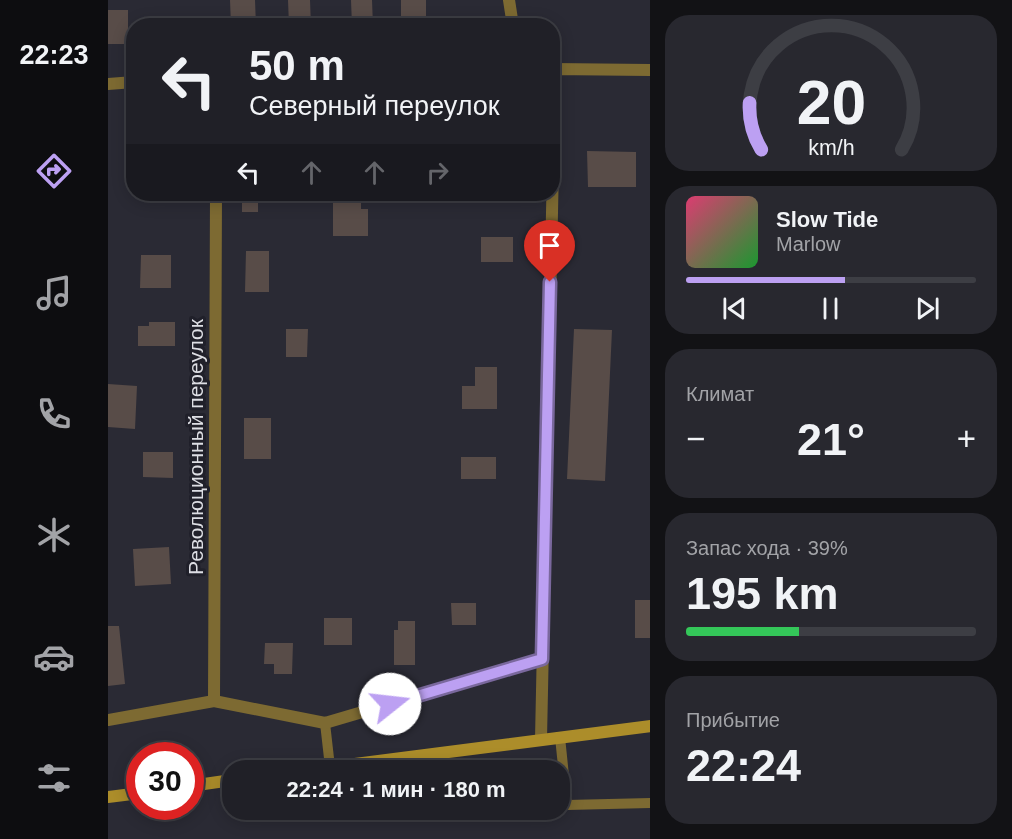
<!DOCTYPE html>
<html lang="ru">
<meta charset="utf-8">
<style>
:root{--surface:#202027;--page:#28282f;--text:#f1f3f6;--muted:#a2a3a7;--line:#3d3e44;--accent:#bca0f2}
body{margin:0;font-family:Arial,sans-serif;background:var(--page);color:var(--text);height:100vh;display:flex;flex-direction:column;font-size:22px;white-space:nowrap}
*{box-sizing:border-box;margin:0}
p{font-size:20px;color:var(--muted)}
.icon{flex:none;width:33px;height:33px;fill:none;stroke:currentColor;stroke-width:2;stroke-linecap:round;stroke-linejoin:round}
.map{position:relative;flex:1;overflow:hidden}
.side{display:flex;flex-direction:column;gap:15px;padding:15px;background:#121215;width:362px}
.side>*{flex:none}
.top-card{position:absolute;left:18px;top:18px;width:434px;height:183px;border-radius:24px;box-shadow:0 3px 15px #0003,0 0 0 2px var(--line);background:#202027;color:var(--text);overflow:hidden}
.speed{position:absolute;left:18px;top:742px;display:flex;gap:12px;font-size:30px;font-weight:700;text-align:center}
.speed>*{display:grid;place-content:center;width:78px;height:78px;border-radius:50%;background:var(--surface);box-shadow:0 3px 15px #0003,0 0 0 2px var(--line);line-height:1}
.speed .limit{border:9px solid #d22;background:#fff;color:#111}
.pin{position:absolute;display:grid;place-items:center;width:51px;height:51px;color:#fff;margin:-62px -26px;border-radius:50% 50% 50% 0;rotate:-45deg;box-shadow:0 0 6px #0007}
.pin .icon{rotate:45deg}
.me{position:absolute;width:66px;margin:-33px;rotate:74deg;stroke-linejoin:round;filter:drop-shadow(0 0 4px #0008)}
.turn{display:flex;align-items:center;gap:21px;height:126px;padding:0 24px;font-size:27px}
.turn .icon{width:78px;height:78px;stroke-width:2.5}
.turn b{display:block;font-size:42px;line-height:51px}
.lanes{display:flex;align-items:center;height:57px;padding:0 24px;background:#0003;justify-content:center;gap:30px;direction:ltr}
.lanes .off{opacity:.35}
.big{font-size:45px;font-weight:800;line-height:1.1}
.side .tile{flex:1;display:flex;flex-direction:column;justify-content:center;gap:9px;min-width:0;padding:0 21px;border-radius:24px;background:var(--page)}
.side .dial{align-items:center;gap:0}
.dial svg{height:156px;overflow:visible;fill:none;stroke:var(--line);stroke-width:7;stroke-linecap:round;text-anchor:middle}
.dial text{fill:var(--text);stroke:none}
.song{display:flex;align-items:center;gap:18px}
.cover{width:72px;height:72px;border-radius:9px;background:linear-gradient(135deg,hsl(340 70% 55%),hsl(130 70% 35%))}
.played{height:6px;border-radius:3px;background:linear-gradient(90deg,var(--accent) 55%,var(--line) 55%)}
.keys{display:flex;justify-content:space-around;direction:ltr}
.heat{display:flex;justify-content:space-between;align-items:center;font-size:33px;direction:ltr}
.charge{height:9px;border-radius:4px;background:linear-gradient(90deg,#34c759 39%,var(--line) 0)}
.trip{position:absolute;left:114px;top:760px;width:348px;height:60px;border-radius:24px;background:var(--surface);box-shadow:0 3px 15px #0003,0 0 0 2px var(--line);font-weight:800;line-height:60px;text-align:center}
main{display:flex;flex:1;min-height:0}
.tabs{display:flex;flex-direction:column;width:108px;justify-content:space-around;align-items:center;background:#0d0d10;color:var(--muted)}
.tabs .icon{width:42px;height:42px}
.tabs .on{color:var(--accent)}
.tabs b{font-size:27px;color:var(--text)}
.map>svg:first-child{display:block}
.building{fill:#584c48}
.lines{fill:none;stroke-linecap:round;stroke-linejoin:round}
.lane{stroke:#7d6a32;stroke-width:10}
.street{stroke:#7d6a32;stroke-width:12}
.secondary{stroke:#ac8d2a;stroke-width:12}
.route-casing{stroke:#7a689d;stroke-width:15}
.route{stroke:#bca0f2;stroke-width:10}
.labels{text-anchor:middle;stroke-width:6;stroke-linejoin:round;paint-order:stroke}
.street-label{font-size:21px;fill:#dddee4;stroke:#20202a}
</style>
<main>
<nav class="tabs">
<b>22:23</b>
<svg class="icon on" aria-label="directions" viewBox="0 0 24 24"><path d="M12 3l9 9-9 9-9-9zM9 14v-3h6M13 9l2 2-2 2"/></svg>
<svg class="icon" aria-label="music" viewBox="0 0 24 24"><path d="M9 18V5l10-2v13"/><circle cx="6" cy="18" r="3"/><circle cx="16" cy="16" r="3"/></svg>
<svg class="icon" aria-label="phone" viewBox="0 0 24 24"><path d="M5 4h4l2 5-3 2q2 4 5 5l2-3 5 2v4C11 20 4 13 5 4z"/></svg>
<svg class="icon" aria-label="climate" viewBox="0 0 24 24"><path d="M12 3v18M4 7l16 10M4 17L20 7"/></svg>
<svg class="icon" aria-label="car" viewBox="0 0 24 24"><path d="M5 17H2v-5l4-1 3-4h7l3 4 3 1v5h-3M9 17h6M6 11h13"/><circle cx="7" cy="17" r="2"/><circle cx="17" cy="17" r="2"/></svg>
<svg class="icon" aria-label="filters" viewBox="0 0 24 24"><path d="M4 7h16M4 17h16"/><circle cx="9" cy="7" r="2"/><circle cx="15" cy="17" r="2"/></svg>
</nav>
<div class="map">
<svg width="543" height="839" viewBox="0 0 543 839">
<rect width="100%" height="100%" fill="#2a2a34"/>
<path class="building" d="M122,0H147L148,26H123Z
M180,0H202L203,26H181Z
M243,0H264L265,26H244Z
M293,0H318V16H293Z
M0,10H20V44H0Z
M479,151L528,152V187H480Z
M134,194H150V212H134Z
M225,194H253V209H260V236H225Z
M373,237H405V262H373Z
M138,251H161V292H137Z
M33,255H63V288H32Z
M41,322H67V346H30V326H41Z
M178,329H200L199,357H178Z
M466,329L504,330L497,481L459,479Z
M367,367H389V409H354V386H367Z
M0,384L29,386L27,429L0,427Z
M136,418H163V459H136Z
M35,452H65V478L35,477Z
M353,457H388V479H353Z
M61,547L63,584L27,586L25,549Z
M527,600H543V638H527Z
M343,603H368V625H344Z
M216,618H244V645H216Z
M290,621H307V665H286V630H290Z
M0,626H11L17,684L0,686Z
M157,643H185L184,674H166V664H156Z"/>
<g class="lines">
<path class="lane" d="M217,723L222,767
M452,737L459,805L543,803"/>
<path class="street" d="M401,0L405,26
M444,69L543,70
M0,84L26,82
M106,701L108,194
M0,720L106,701L217,723L434,659
M433,739L447,69"/>
<path class="secondary" d="M192,771L543,726
M82,786L124,780
M0,797L32,793"/>
</g>
<g class="lines">
<defs>
<path id="route" d="M282,704L434,659L442,282"/>
</defs>
<use href="#route" class="route-casing"/>
<use href="#route" class="route"/>
</g>
<g class="labels">
<g class="street-label">
<text transform="translate(88 447) rotate(-90)" y="7">Революционный переулок</text>
</g>
</g>
</svg>
<div class="speed"><div class="limit">30</div></div>
<div class="pin" style="left:442px;top:282px;background:#d93025"><svg class="icon" aria-label="arrive" viewBox="0 0 24 24"><path d="M6 21V4h12l-3 4 3 4H6"/></svg></div>
<svg class="me" style="left:282px;top:704px" viewBox="-20 -20 40 40"><circle r="19" fill="#fff"/><path d="M0-13L10 11 0 6-10 11z" fill="#bca0f2"/></svg>
<div class="trip">22:24 · 1 мин · 180 m</div>
<div class="top-card">
<div class="turn"><svg class="icon" aria-label="left" viewBox="0 0 24 24"><path d="M17 20v-9H6M10 6l-5 5 5 5"/></svg><div><b>50 m</b>Северный переулок</div></div>
<div class="lanes"><svg class="icon" aria-label="left" viewBox="0 0 24 24"><path d="M17 20v-9H6M10 6l-5 5 5 5"/></svg><svg class="icon off" aria-label="ahead" viewBox="0 0 24 24"><path d="M12 20V5M6 11l6-6 6 6"/></svg><svg class="icon off" aria-label="ahead" viewBox="0 0 24 24"><path d="M12 20V5M6 11l6-6 6 6"/></svg><svg class="icon off" aria-label="right" viewBox="0 0 24 24"><path d="M7 20v-9h11M14 6l5 5-5 5"/></svg></div>
</div>
</div>
<section class="side">
<div class="tile dial"><svg viewBox="0 0 100 80">
<path d="M14 69A42 42 0 1 1 86 69"/>
<path d="M14 69A42 42 0 0 1 8 45" stroke="#bca0f2"/>
<text x="50" y="56" font-size="32" font-weight="700">20</text>
<text x="50" y="72" font-size="11">km/h</text>
</svg></div>
<div class="tile">
<div class="song"><i class="cover"></i><div><b>Slow Tide</b><p>Marlow</p></div></div>
<div class="played"></div>
<div class="keys"><svg class="icon" aria-label="previous" viewBox="0 0 24 24"><path d="M18 5L8 12l10 7zM5 5v14"/></svg><svg class="icon" aria-label="pause" viewBox="0 0 24 24"><path d="M8 5v14M16 5v14"/></svg><svg class="icon" aria-label="next" viewBox="0 0 24 24"><path d="M6 5l10 7-10 7zM19 5v14"/></svg></div>
</div>
<div class="tile"><p>Климат</p>
<div class="heat"><a>−</a><b class="big">21°</b><a>+</a></div>
</div>
<div class="tile"><p>Запас хода · 39%</p><b class="big">195 km</b><div class="charge"></div></div>
<div class="tile"><p>Прибытие</p><b class="big">22:24</b></div>
</section>
</main>
